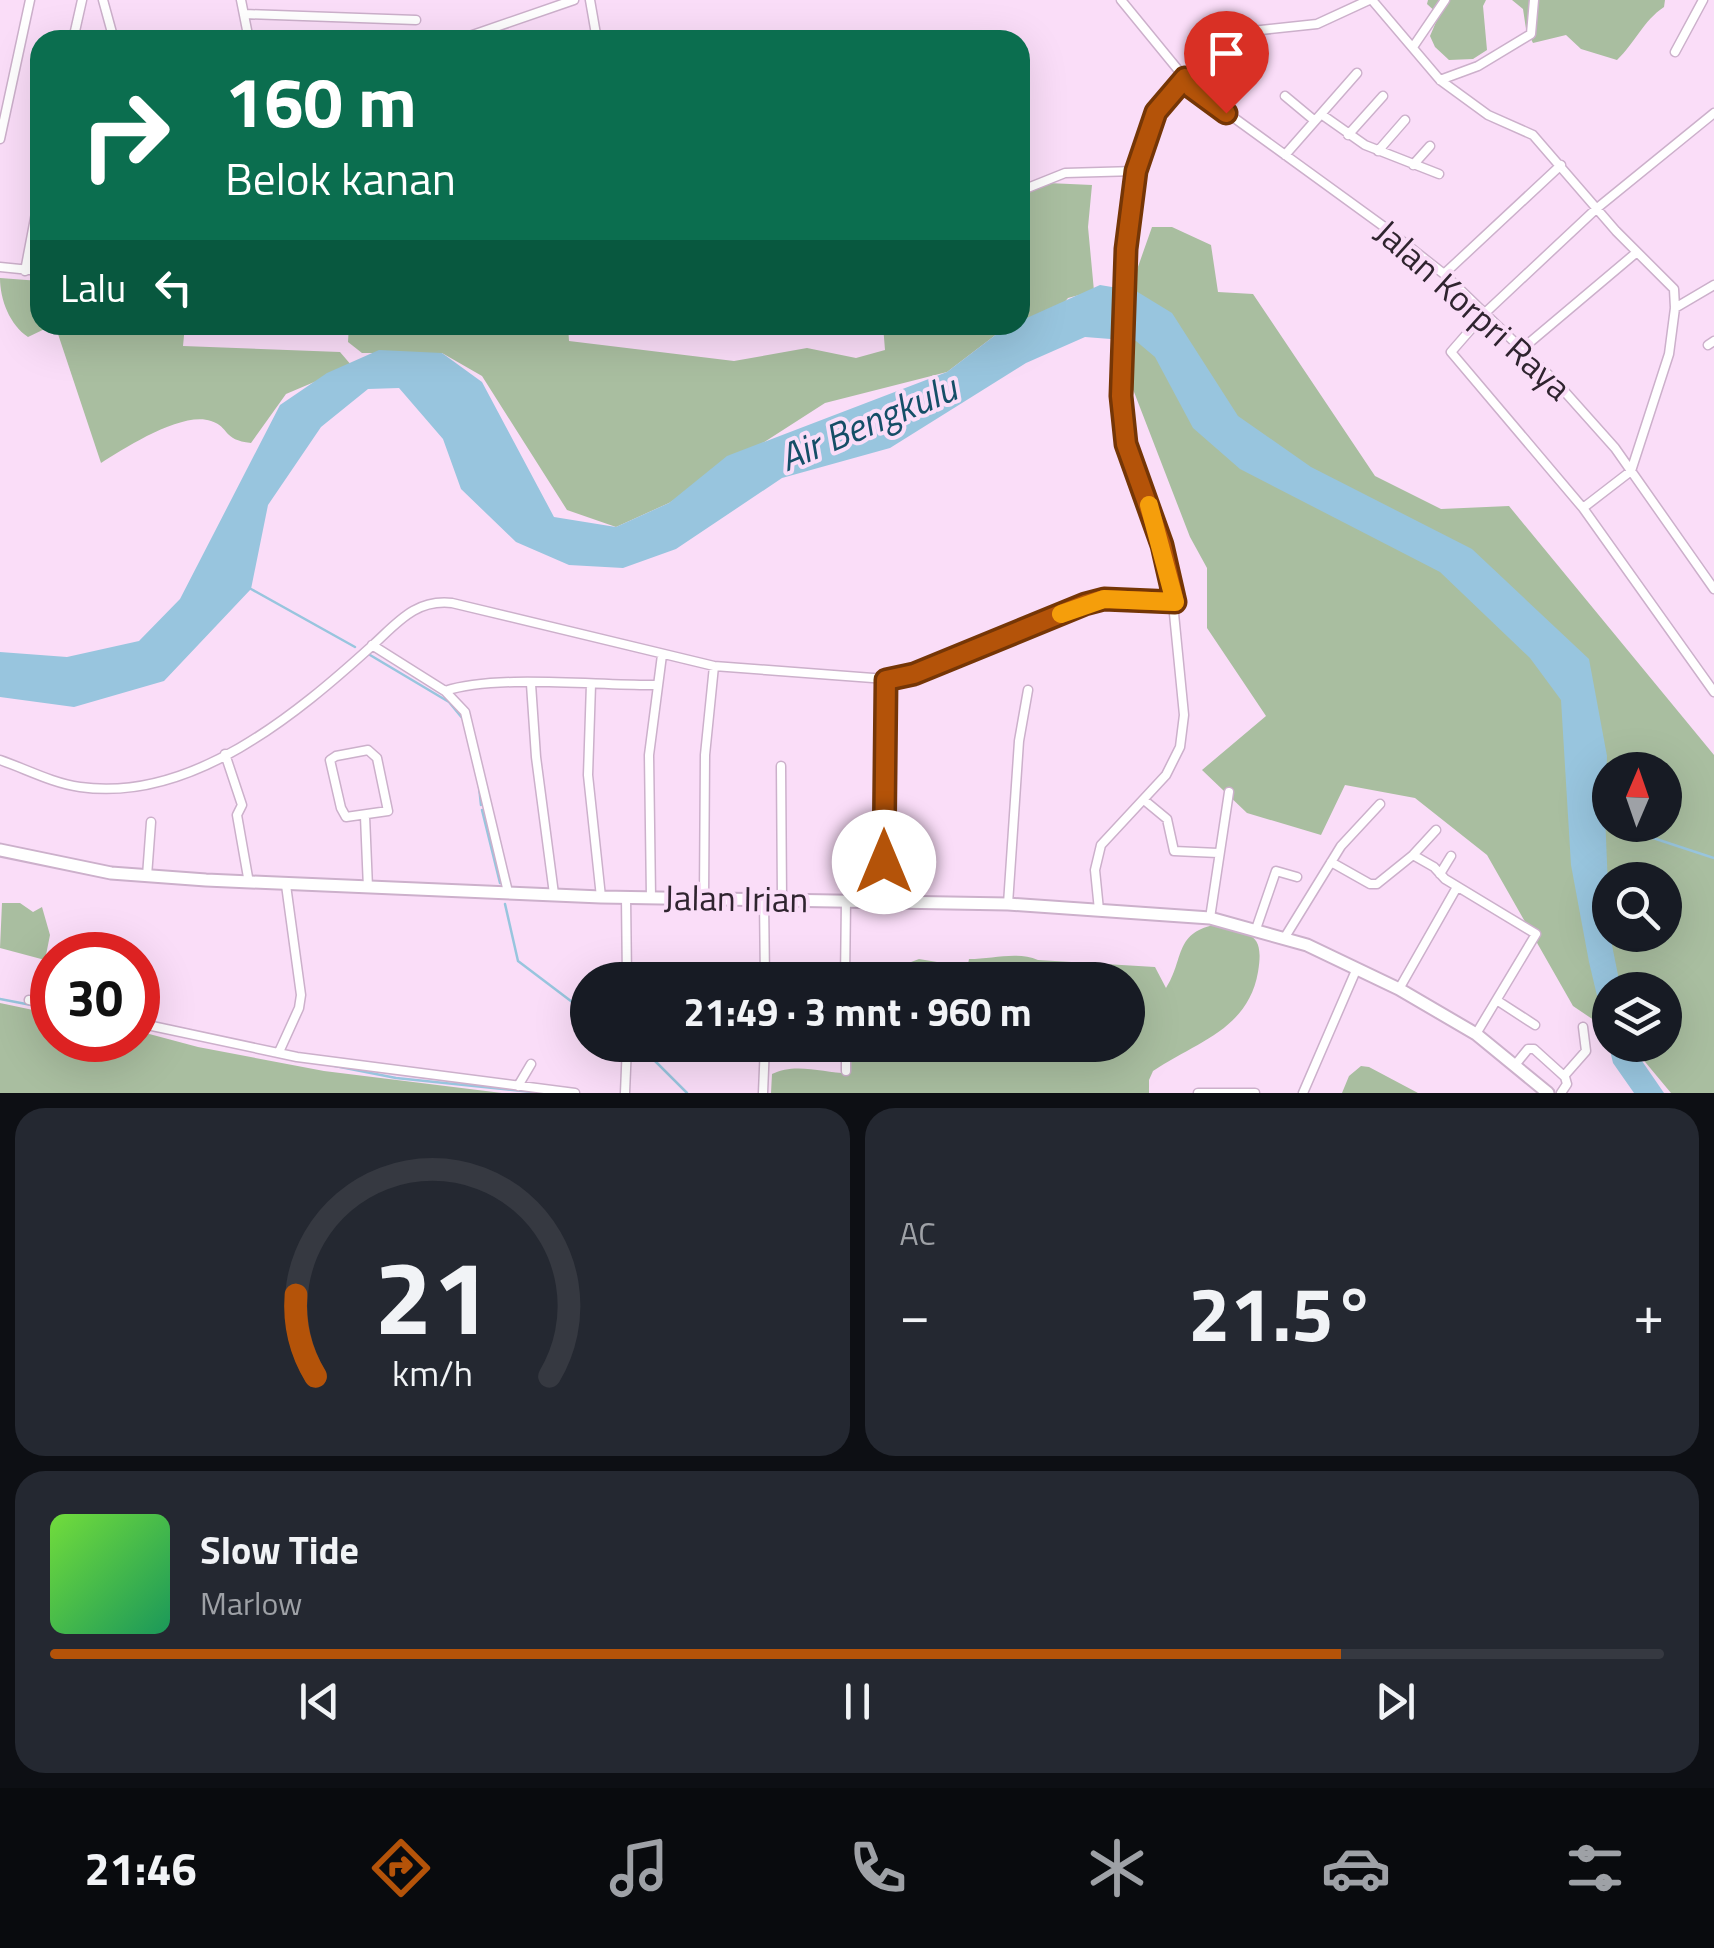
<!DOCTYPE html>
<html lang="id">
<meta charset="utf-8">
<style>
:root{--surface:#171b24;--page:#242831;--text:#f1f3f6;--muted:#9ea1a6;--line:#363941;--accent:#b45309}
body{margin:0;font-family:"Titillium Web",sans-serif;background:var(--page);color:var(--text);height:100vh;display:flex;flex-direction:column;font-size:38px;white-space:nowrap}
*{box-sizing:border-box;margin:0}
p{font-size:32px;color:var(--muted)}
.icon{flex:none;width:55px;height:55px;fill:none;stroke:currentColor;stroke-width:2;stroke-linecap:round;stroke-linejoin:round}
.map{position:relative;height:1093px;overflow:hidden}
.sheet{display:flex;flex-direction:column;gap:15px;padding:15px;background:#0d0f14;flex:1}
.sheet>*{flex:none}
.top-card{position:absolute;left:30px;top:30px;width:1000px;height:305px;border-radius:30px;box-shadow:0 10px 40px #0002;background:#0b6e4f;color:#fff;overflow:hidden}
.needle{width:65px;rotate:2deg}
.fabs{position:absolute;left:1592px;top:752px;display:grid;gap:20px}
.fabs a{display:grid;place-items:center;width:90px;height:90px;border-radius:50%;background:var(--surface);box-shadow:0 10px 40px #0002;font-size:50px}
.speed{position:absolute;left:30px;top:932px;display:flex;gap:20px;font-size:50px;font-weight:700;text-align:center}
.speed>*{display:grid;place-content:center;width:130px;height:130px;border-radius:50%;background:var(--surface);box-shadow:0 10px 40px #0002;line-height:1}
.speed .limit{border:15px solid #d22;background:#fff;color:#111}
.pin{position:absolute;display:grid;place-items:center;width:85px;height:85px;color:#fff;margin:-102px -42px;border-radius:50% 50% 50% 0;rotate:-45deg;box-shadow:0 0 10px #0007}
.pin .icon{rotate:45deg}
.me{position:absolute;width:110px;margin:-55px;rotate:0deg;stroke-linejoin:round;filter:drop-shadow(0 0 8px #0008)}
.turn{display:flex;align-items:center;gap:35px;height:210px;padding:0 30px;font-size:45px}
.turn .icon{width:130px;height:130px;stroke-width:2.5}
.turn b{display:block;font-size:70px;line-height:85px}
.then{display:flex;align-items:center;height:95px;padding:0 30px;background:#0003;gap:20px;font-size:38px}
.big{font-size:75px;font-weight:700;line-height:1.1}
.sheet .widget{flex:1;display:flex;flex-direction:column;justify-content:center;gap:15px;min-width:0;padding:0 35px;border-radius:30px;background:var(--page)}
.sheet .dial{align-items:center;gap:0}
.dial svg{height:260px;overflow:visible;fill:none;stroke:var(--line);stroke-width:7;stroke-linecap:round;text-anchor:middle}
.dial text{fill:var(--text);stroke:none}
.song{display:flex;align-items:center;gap:30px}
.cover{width:120px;height:120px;border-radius:15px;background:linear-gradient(135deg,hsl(100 70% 55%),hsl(150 70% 35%))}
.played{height:10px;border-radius:5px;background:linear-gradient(90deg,var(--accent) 80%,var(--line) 80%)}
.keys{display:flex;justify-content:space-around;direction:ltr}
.heat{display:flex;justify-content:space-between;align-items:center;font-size:55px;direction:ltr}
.sheet .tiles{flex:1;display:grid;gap:15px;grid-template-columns:1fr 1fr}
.widget:last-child{grid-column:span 2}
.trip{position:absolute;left:570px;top:962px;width:575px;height:100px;border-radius:50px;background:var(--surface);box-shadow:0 10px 40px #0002;font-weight:700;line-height:100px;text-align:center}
.tabs{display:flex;height:160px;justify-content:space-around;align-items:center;background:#090b0e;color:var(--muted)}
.tabs .icon{width:70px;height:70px}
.tabs .current{color:var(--accent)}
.tabs b{font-size:45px;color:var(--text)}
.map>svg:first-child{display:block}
.green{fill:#a9bea0;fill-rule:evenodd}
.water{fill:#98c5de}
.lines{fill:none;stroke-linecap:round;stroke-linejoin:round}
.stream{stroke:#98c5de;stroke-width:2.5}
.minor-casing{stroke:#ccb0cb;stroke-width:11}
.primary-casing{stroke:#ccb0cb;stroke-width:15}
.minor{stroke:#fff;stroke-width:8}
.primary{stroke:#fff;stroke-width:11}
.route-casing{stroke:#753606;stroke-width:25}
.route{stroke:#b45309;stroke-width:18}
.slow{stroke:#f59e0b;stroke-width:18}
.labels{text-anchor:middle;stroke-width:8;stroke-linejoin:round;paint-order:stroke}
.street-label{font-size:35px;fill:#2f242f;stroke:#faddf8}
.water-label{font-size:38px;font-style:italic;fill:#154e67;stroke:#faddf8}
</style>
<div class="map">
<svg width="1714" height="1093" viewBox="0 0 1714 1093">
<rect width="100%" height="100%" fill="#faddf8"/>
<path class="green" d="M1428,0H1486L1483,6L1487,50L1473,59L1449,60L1435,47L1430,36L1439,15L1427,4Z
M1512,0H1665L1664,7C1643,21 1635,43 1617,60L1581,49L1566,35L1533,43L1526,29L1523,9Z
M1048,183L1092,185L1088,227L1094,291L1068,298L1047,323L1006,327L947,372L825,403L669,503L616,527L567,510L482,376L442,353H362L348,342L349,325H568L569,341L734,361L807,348L856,358L885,350L883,325H1020V196Z
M1152,227H1172L1211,245L1218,292L1253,294L1375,476L1441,509L1509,506L1714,755V1093H1671L1631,1045H1665V990H1610V1031L1573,1006L1487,855L1415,798L1345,785L1321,835L1247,813L1202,770L1266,716L1207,628V568L1190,537L1129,379L1133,281ZM1610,770H1665V825H1610ZM1610,880H1665V935H1610Z
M0,278L40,281V325H53L28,337C10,325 0,300 0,278Z
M55,325H185L183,346L340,352L352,366L286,394L251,443C222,440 230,427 211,421C182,411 125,448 101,463Z
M2,903H20L33,912L42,907L50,935L45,960L0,948Z
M1214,925C1249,935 1265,930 1258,972C1248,1030 1196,1042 1153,1071L1149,1080V1093H771L772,1074C795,1062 824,1073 848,1073L850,1045H988L1004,1057L999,1045H1128V980H968L966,975L969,959C993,959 1017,951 1038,960L1155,967L1166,988C1184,961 1174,933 1214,925Z
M919,959L937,962L941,980H847L848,971L852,969L890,970Z
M0,1003L52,1014V1040H138V1031L198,1047L324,1071L502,1093H0Z
M1361,1066L1369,1067L1418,1093H1342L1349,1076Z"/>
<path class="water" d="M1100,285L1136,291L1172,313L1238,416L1311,467L1472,549L1589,659L1607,756L1605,814L1610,935L1621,990H1610V1045H1631L1664,1093H1634L1613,1063L1589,962L1571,865L1561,700L1530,658L1440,572L1240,469L1193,428L1155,357L1136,341L1085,337L1026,363L890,448L782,478L676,549L623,568L569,565L516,542L461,489L443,439L399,388L368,389L321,427L268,505L251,589L164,681L74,707L0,697V652L67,657L139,641L180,599L280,405L327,373L379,350L442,353L482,382L554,517L616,527L669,503L727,456L947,372L1006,327L1020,325V321Z"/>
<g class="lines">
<path class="stream" d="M251,589L355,647
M370,655L449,702L463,719
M479,786L481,805
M482,810L500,883
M1633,825L1653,838L1714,858
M505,904L518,961L588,1014
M0,999L52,1009
M639,1045L687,1093
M325,1064L396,1078L542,1093"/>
<defs>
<path id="minor" d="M103,0L114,40
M241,0L249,40
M590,0L597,40
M1121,0L1193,88L1383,226L1444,274L1557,383L1615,448L1714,589
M1372,0L1440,80L1488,115L1533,135L1616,231L1674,289L1675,308L1669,354L1631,471L1583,508
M245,14L416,20
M73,40L82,0
M458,40L574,0
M575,40L596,34
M1413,47L1445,0
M1675,52L1703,0
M1440,80L1478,66L1531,34L1534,0
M1285,96L1315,121
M1714,113L1596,209L1485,313L1451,352L1583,508L1714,692
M1321,114L1365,145L1439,174
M1348,135L1383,96
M0,139L30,0
M1378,151L1405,120
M1285,155L1357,73
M1413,165L1430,146
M1020,191L1065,173L1136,171
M0,267L40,271
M25,271L40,192
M1444,274L1561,165
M1675,308L1714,285
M1708,345L1714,341
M1522,349L1637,252
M372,645L445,691L465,712L508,892
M531,684L536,757L554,894
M591,684L588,775L601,897
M445,691C498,674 597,686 656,685
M368,750L377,758L388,811L346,817L341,808L330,760L336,756Z
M225,754L242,805L237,815L249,883
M0,760C26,769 52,783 80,787C191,803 297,714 374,644C398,622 416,599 452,603L714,666L886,679L914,674L1095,601L1175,602
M781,766L782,900
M1144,800L1167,819L1174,851L1218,853
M365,816L368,888
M1413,855L1434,867L1445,879L1536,934L1476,1034
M1331,862L1370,884H1377L1413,855L1436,830
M1440,874L1451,856
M147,876L151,822
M626,897L627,980
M651,897L649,755L662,655
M704,898L705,755L714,666
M764,900L765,980
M885,901L886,679
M1008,904L1019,741L1028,690
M1099,910L1095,870L1101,845L1166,775L1180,747L1184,715L1170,573L1147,498L1131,463L1122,413L1125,266L1136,171L1156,112L1175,87L1222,42L1252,31L1317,24L1369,0
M1210,918L1229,792
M1256,929L1276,871L1297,877
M1285,937L1341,846L1380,804
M845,980L846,901
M1399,989L1457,887
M29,1000L52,1005
M1498,1001L1535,1025
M138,1023L297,1057L575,1093
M279,1052L299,1008L301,995L286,885
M1515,1065L1528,1049H1534L1565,1077L1567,1084L1561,1093
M846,1071V1045
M1564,1076L1586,1051L1583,1027
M518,1086L531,1064
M625,1093L627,1045
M763,1093L765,1045
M1198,1093H1255
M1303,1093L1357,968"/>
<path id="primary" d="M0,850L111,873L206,880L601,897L1008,904L1210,918L1307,945L1399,989L1476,1034L1548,1093"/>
</defs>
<use href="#minor" class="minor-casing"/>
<use href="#primary" class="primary-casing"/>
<use href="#minor" class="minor"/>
<use href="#primary" class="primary"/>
</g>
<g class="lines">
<defs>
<path id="route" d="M884,862L886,680L914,674L1085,604L1104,599L1175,602L1162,545L1126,444L1121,396L1126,249L1136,171L1156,112L1185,78L1192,88L1226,113"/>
</defs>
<use href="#route" class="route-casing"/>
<use href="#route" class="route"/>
<path class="slow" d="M1061,614L1104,599L1175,602L1149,505"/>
</g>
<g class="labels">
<g class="street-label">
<text transform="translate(1473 310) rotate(42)" y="12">Jalan Korpri Raya</text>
<text transform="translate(736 899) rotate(1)" y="12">Jalan Irian</text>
</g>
<g class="water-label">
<text transform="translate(868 423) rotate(-23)" y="13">Air Bengkulu</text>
</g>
</g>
</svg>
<div class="fabs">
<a><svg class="needle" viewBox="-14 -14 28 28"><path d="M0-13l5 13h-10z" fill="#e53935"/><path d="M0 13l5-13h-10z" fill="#9ea1a6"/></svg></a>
<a><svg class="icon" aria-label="search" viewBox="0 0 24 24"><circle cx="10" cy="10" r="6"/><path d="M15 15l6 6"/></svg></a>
<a><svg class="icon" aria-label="layers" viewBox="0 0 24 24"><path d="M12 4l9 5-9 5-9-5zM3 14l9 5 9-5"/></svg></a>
</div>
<div class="speed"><div class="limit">30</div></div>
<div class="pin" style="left:1226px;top:113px;background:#d93025"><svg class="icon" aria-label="arrive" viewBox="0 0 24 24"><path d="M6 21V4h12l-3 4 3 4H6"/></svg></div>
<svg class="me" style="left:884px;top:862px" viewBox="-20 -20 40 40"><circle r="19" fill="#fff"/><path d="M0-13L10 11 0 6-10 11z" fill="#b45309"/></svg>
<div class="trip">21:49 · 3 mnt · 960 m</div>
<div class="top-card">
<div class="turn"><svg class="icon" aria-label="right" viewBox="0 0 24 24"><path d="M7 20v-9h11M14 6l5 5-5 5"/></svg><div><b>160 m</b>Belok kanan</div></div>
<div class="then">Lalu<svg class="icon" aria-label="left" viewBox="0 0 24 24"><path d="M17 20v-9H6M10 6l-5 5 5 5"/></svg></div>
</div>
</div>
<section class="sheet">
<div class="tiles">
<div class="widget dial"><svg viewBox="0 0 100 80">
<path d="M14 69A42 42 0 1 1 86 69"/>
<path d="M14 69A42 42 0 0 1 8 44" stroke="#b45309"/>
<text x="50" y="56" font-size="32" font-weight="700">21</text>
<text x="50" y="72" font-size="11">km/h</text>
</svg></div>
<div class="widget"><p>AC</p>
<div class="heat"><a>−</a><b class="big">21.5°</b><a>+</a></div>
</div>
<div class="widget">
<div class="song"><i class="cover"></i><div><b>Slow Tide</b><p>Marlow</p></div></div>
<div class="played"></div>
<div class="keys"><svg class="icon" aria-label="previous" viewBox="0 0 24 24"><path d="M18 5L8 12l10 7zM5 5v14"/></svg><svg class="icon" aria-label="pause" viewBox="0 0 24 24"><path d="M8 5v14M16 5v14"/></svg><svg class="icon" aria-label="next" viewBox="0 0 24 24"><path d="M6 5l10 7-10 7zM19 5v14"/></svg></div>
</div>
</div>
</section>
<nav class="tabs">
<b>21:46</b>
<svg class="icon current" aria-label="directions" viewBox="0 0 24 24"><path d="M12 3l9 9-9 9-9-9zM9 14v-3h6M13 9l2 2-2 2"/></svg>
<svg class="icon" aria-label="music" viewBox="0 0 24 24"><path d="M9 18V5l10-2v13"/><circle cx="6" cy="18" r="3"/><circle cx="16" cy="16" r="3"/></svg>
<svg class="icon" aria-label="phone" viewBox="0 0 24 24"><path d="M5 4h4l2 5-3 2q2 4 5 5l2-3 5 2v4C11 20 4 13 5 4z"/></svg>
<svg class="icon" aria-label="climate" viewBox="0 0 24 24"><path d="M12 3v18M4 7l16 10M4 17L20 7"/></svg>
<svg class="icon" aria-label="car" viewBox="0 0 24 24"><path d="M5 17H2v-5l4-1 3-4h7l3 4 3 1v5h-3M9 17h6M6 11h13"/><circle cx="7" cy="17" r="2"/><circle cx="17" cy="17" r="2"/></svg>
<svg class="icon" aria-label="filters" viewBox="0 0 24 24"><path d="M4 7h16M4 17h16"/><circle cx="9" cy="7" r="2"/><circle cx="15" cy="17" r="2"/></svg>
</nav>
